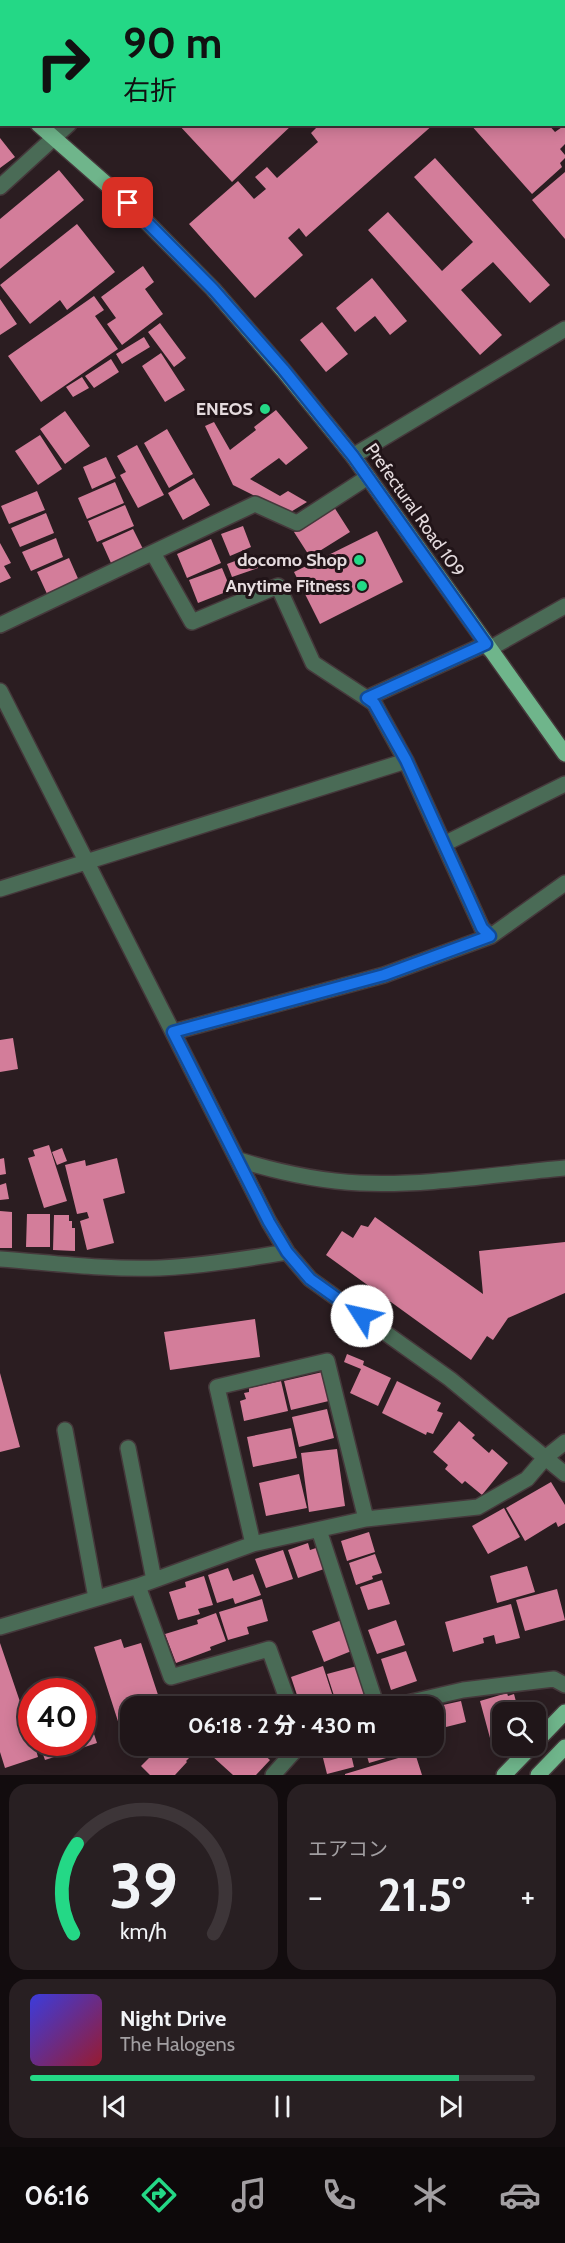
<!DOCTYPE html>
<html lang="ja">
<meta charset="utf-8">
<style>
:root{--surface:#201619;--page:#281f22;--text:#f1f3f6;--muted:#a29fa2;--line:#3d3538;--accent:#24d886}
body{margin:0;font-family:Cabin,"Noto Sans JP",sans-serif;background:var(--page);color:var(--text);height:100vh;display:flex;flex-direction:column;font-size:22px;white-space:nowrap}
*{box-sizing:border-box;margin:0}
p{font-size:20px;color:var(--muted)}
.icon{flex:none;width:33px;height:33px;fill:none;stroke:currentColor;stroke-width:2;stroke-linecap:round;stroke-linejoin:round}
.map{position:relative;height:1775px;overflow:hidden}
.side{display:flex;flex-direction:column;gap:9px;padding:9px;background:#120c0e;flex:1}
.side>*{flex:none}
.hud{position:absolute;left:0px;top:0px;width:566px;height:126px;box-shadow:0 3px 15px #0003,0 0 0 2px var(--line);background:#24d886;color:#111;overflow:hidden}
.controls{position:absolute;left:492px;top:1702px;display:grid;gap:12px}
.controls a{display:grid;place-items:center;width:54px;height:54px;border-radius:12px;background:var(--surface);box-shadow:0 3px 15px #0003,0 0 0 2px var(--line);font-size:30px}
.speed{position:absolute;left:18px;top:1678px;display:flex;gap:12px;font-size:30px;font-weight:700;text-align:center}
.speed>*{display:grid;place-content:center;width:78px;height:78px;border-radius:50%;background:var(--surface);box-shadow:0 3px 15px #0003,0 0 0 2px var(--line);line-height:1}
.speed .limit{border:9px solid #d22;background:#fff;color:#111}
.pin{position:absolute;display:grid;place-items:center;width:51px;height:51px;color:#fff;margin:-26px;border-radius:12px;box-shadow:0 3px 9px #0006}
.me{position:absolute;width:66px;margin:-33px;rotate:305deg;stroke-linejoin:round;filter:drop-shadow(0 0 4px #0008)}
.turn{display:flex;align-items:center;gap:21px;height:126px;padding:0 24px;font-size:27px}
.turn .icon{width:78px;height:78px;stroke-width:2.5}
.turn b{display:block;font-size:42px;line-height:51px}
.big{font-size:45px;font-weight:800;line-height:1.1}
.side .widget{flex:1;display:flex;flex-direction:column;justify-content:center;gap:9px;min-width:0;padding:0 21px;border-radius:18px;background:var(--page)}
.side .dial{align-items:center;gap:0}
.dial svg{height:156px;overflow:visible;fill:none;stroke:var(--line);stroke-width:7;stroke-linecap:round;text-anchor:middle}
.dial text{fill:var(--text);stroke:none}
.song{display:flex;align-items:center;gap:18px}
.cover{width:72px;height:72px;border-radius:9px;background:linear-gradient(135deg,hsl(240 70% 55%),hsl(350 70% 35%))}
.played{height:6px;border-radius:3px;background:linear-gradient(90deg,var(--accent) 85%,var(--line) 85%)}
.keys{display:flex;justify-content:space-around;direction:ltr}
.heat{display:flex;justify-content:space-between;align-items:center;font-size:33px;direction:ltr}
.side .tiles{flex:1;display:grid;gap:9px;grid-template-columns:1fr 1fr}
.widget:last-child{grid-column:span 2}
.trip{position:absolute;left:120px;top:1696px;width:324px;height:60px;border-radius:18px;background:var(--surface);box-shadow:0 3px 15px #0003,0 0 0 2px var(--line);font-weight:800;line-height:60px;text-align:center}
.tabs{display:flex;height:96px;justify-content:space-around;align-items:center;background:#0d090a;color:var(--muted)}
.tabs .icon{width:42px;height:42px}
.tabs .active{color:var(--accent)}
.tabs b{font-size:27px;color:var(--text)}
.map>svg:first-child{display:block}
.building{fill:#d37d9a}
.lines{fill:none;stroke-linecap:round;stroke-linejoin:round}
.minor-casing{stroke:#45383b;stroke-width:18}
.major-casing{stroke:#45383b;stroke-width:18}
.minor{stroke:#4a6b56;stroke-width:15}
.major{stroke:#6fb58b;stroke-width:15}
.route-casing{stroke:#114b97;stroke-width:15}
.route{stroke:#1a73e8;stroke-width:10}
.poi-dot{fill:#24d886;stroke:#211418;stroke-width:2}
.labels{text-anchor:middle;stroke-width:6;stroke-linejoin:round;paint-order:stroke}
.poi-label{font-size:18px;font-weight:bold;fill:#e5dbde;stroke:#211418;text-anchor:end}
.street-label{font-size:18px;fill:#e5dbde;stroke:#211418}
</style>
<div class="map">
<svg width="565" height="1775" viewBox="0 0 565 1775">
<rect width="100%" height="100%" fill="#2b1d21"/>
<path class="building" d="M178,124H293L232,182Z
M320,124H434L306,237L299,228L288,238L303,255L255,298L189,224L238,181L254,199L266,189L255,177L267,167L277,178L318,142L311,133Z
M470,124H548L555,132L565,125V144L560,149L565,155V158L560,163L562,167L532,194Z
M0,138L15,157L0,168Z
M435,158L550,285L530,303L493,262L461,290L502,335L480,355L368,230L388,212L442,271L473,242L414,177Z
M59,170L84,200L0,269V219Z
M565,172V239L532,200Z
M77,224L115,272L67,310L60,300L30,324L0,285Z
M143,266L154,282L145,289L163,314L122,345L107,324L116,318L101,297Z
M372,278L407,321L390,335L375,316L355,332L336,308Z
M94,296L104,310L95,316L118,349L41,402L8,356Z
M0,299L17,324L0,335Z
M322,322L348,354L326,372L300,340Z
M160,323L186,358L174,367L148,332Z
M144,337L150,347L122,364L116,354Z
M161,353L185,390L165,402L142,366Z
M111,359L119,372L94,388L85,376Z
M82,377L89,388L73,397L66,387Z
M276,410L308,448L286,465L279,458L250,479L280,496L288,491L307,502L289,513L233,485L205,426L214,422L230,450L256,430L254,427Z
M65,411L90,446L65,464L40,429Z
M167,429L193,474L169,488L144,443Z
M40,435L62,469L38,485L15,451Z
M137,445L164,495L138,508L120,475L126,472L117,456Z
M106,457L116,478L92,489L83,467Z
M194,478L210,505L183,520L168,493Z
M115,482L124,503L87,519L78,498Z
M37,491L45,510L9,524L1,506Z
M125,505L134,526L97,542L88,521Z
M334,507L350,532L310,557L294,532Z
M46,513L54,533L20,547L11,528Z
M243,526L251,547L230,556L221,534Z
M133,529L143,549L111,563L102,543Z
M377,531L403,582L320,624L294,572Z
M56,538L63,557L31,571L22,552Z
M211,539L221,563L187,578L177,554Z
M0,543L11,563L4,566L11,578L0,583Z
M254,554L258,568L232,577L227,564Z
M69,558L80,583L48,596L37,572Z
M222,568L231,590L198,603L189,580Z
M13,1038L18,1069L0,1072V1040Z
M49,1145L67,1201L44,1208L28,1158L35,1156L33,1150Z
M62,1148L67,1161L57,1165L52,1152Z
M4,1158L6,1174L0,1175V1159Z
M117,1158L125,1193L103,1199L114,1243L87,1250L80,1221L89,1218L87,1212L77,1214L65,1165L85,1160L86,1166Z
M6,1183L9,1199L0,1200V1185Z
M0,1211L12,1212V1248H0Z
M27,1214H50V1247H26Z
M54,1215H69V1221H72V1228H75V1251L53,1250Z
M375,1217L483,1294L479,1251L565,1242V1293L508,1318L493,1340L487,1336L471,1360L326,1255L342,1231L353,1238L361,1225L368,1227Z
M255,1319L260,1357L170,1370L164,1332Z
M347,1354L364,1361L363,1365L391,1378L378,1406L350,1393L361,1369L344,1362Z
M327,1371L333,1400L291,1410L284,1381Z
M0,1373L20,1447L0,1452Z
M281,1381L288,1411L244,1421L240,1401L246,1399L244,1393L249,1392V1388Z
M397,1381L441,1403L437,1411L443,1413L433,1434L427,1432L426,1435L382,1413Z
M327,1409L334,1438L299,1447L292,1417Z
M459,1421L475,1435L472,1438L489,1453L492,1449L508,1463L482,1495L465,1481L462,1484L445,1469L448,1465L433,1452Z
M291,1428L297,1458L253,1467L247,1437Z
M337,1449L345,1506L309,1512L301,1453Z
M299,1474L307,1508L266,1516L259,1483Z
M551,1482L565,1505V1523L558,1527L556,1522L525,1541L506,1508Z
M504,1508L520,1537L488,1554L472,1526Z
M369,1532L375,1552L347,1561L341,1541Z
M308,1543L310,1550L319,1547L327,1568L298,1578L288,1550Z
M283,1550L293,1579L266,1588L255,1559Z
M375,1554L382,1573L372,1576L373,1579L356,1585L349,1563Z
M527,1566L535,1592L497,1603L490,1576Z
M228,1568L233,1581L253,1574L261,1595L235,1604L233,1598L217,1603L208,1575Z
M204,1576L213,1605L198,1609L200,1614L178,1620L169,1592L186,1587L185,1582Z
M382,1580L390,1604L368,1610L360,1587Z
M557,1589L565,1620L525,1631L516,1600Z
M262,1599L268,1621L247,1627L249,1634L228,1640L219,1612Z
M511,1604L520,1638L496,1644L494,1635L483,1638L484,1643L453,1652L445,1622Z
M216,1613L226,1641L210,1647L211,1650L176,1663L165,1634L198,1624L197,1620Z
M342,1620L354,1650L324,1662L312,1631Z
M396,1620L405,1645L377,1654L368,1630Z
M121,1639L124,1648L141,1643L162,1707H130V1741L125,1743L94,1647Z
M0,1643L32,1737V1743H34L38,1757L5,1768L0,1752Z
M406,1651L417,1681L391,1690L381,1659Z
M323,1666L336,1706L301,1707L291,1677Z
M357,1666L366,1693L336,1702L327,1674Z
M507,1693L508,1696L514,1694L519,1713H502V1730L499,1731L500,1735L490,1738L480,1701Z
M183,1701L185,1707H165V1706Z
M461,1701L466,1722L438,1729L434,1707Z
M87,1713L97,1743L45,1760L39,1743H82V1714Z
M161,1746H185L193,1754L186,1761L187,1762L175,1775H150L141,1766Z
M201,1746H254L270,1760L256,1775H233Z
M320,1746H349L354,1767L327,1774Z
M364,1746H408L410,1751L369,1763Z
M415,1753L422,1775H345V1774Z"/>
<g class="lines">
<defs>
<path id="minor" d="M197,2L199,0
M0,187L69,124
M353,456L565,329
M153,553L192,622L278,586L313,663L374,703L406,761L482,928L491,936
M0,625L255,504L297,523L368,477
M489,649L565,606
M0,691L269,1222L287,1252L310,1279L450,1379L565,1474
M367,698L486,644
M444,844L565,784
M0,889L406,761
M173,1032L384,975L491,936L565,883
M239,1160C278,1172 318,1181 360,1183C428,1186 497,1174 565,1168
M0,1259C53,1263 107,1270 160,1268C202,1266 245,1259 287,1252
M65,1430L96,1598
M128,1448L154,1580
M319,1530L377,1707
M253,1544L217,1387L327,1361L366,1519
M138,1586L171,1677L269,1649L290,1707
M0,1627L138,1586L253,1544L366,1519L478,1507L527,1479L545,1458L565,1442
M390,1707L463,1690L554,1679L565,1685
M273,1775L299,1746"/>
<path id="major" d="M0,93L2,94
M38,124L128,203L213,289L283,370L353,456L565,754
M536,1742L565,1712
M504,1775L532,1746
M538,1775L565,1747"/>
</defs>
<use href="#minor" class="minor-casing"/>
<use href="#major" class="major-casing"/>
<use href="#minor" class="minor"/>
<use href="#major" class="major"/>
</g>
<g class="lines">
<defs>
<path id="route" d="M128,203L213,289L283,369L353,456L486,644L367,698L374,703L406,760L482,928L490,936L384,975L173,1032L269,1222L287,1252L310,1279L362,1316"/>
</defs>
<use href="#route" class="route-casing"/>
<use href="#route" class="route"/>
</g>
<g class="poi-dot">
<circle cx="265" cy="409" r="6"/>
<circle cx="359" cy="560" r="6"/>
<circle cx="362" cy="586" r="6"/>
</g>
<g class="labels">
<g class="poi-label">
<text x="253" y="415">ENEOS</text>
<text x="347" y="566">docomo Shop</text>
<text x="350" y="592">Anytime Fitness</text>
</g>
<g class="street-label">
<text transform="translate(415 510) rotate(55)" y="6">Prefectural Road 109</text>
</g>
</g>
</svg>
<div class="controls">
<a><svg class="icon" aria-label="search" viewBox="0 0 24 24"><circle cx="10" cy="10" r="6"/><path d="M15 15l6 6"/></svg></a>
</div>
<div class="speed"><div class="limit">40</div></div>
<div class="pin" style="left:128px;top:203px;background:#d93025"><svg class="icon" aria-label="arrive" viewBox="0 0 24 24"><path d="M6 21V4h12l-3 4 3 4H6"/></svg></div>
<svg class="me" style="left:362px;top:1316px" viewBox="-20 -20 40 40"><circle r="19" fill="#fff"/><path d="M0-13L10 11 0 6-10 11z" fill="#1a73e8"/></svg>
<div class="trip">06:18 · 2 分 · 430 m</div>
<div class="hud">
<div class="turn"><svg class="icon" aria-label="right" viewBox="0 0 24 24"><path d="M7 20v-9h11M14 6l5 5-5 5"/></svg><div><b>90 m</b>右折</div></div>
</div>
</div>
<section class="side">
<div class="tiles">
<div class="widget dial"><svg viewBox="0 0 100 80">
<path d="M14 69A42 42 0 1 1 86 69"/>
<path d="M14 69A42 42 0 0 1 16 23" stroke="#24d886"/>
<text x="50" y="56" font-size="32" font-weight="700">39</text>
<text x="50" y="72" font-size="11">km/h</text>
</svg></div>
<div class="widget"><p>エアコン</p>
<div class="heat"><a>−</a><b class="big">21.5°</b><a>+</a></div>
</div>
<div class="widget">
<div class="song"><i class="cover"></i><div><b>Night Drive</b><p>The Halogens</p></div></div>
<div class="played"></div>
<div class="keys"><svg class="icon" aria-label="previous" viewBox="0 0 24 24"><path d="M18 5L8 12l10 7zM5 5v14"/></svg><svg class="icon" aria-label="pause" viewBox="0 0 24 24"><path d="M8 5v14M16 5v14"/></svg><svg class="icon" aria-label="next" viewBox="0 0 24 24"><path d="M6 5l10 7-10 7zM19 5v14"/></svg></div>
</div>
</div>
</section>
<nav class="tabs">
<b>06:16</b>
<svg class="icon active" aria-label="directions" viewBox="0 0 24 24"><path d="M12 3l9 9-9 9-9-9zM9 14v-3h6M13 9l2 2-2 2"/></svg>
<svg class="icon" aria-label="music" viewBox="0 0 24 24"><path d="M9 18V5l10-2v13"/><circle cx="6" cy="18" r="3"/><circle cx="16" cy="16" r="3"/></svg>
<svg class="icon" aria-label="phone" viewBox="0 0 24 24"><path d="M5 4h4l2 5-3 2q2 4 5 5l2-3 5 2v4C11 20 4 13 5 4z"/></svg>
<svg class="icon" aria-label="climate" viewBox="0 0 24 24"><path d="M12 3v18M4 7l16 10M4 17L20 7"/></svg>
<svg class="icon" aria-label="car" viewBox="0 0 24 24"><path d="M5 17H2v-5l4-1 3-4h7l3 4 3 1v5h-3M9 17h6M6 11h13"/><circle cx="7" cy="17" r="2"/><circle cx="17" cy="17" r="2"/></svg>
</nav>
